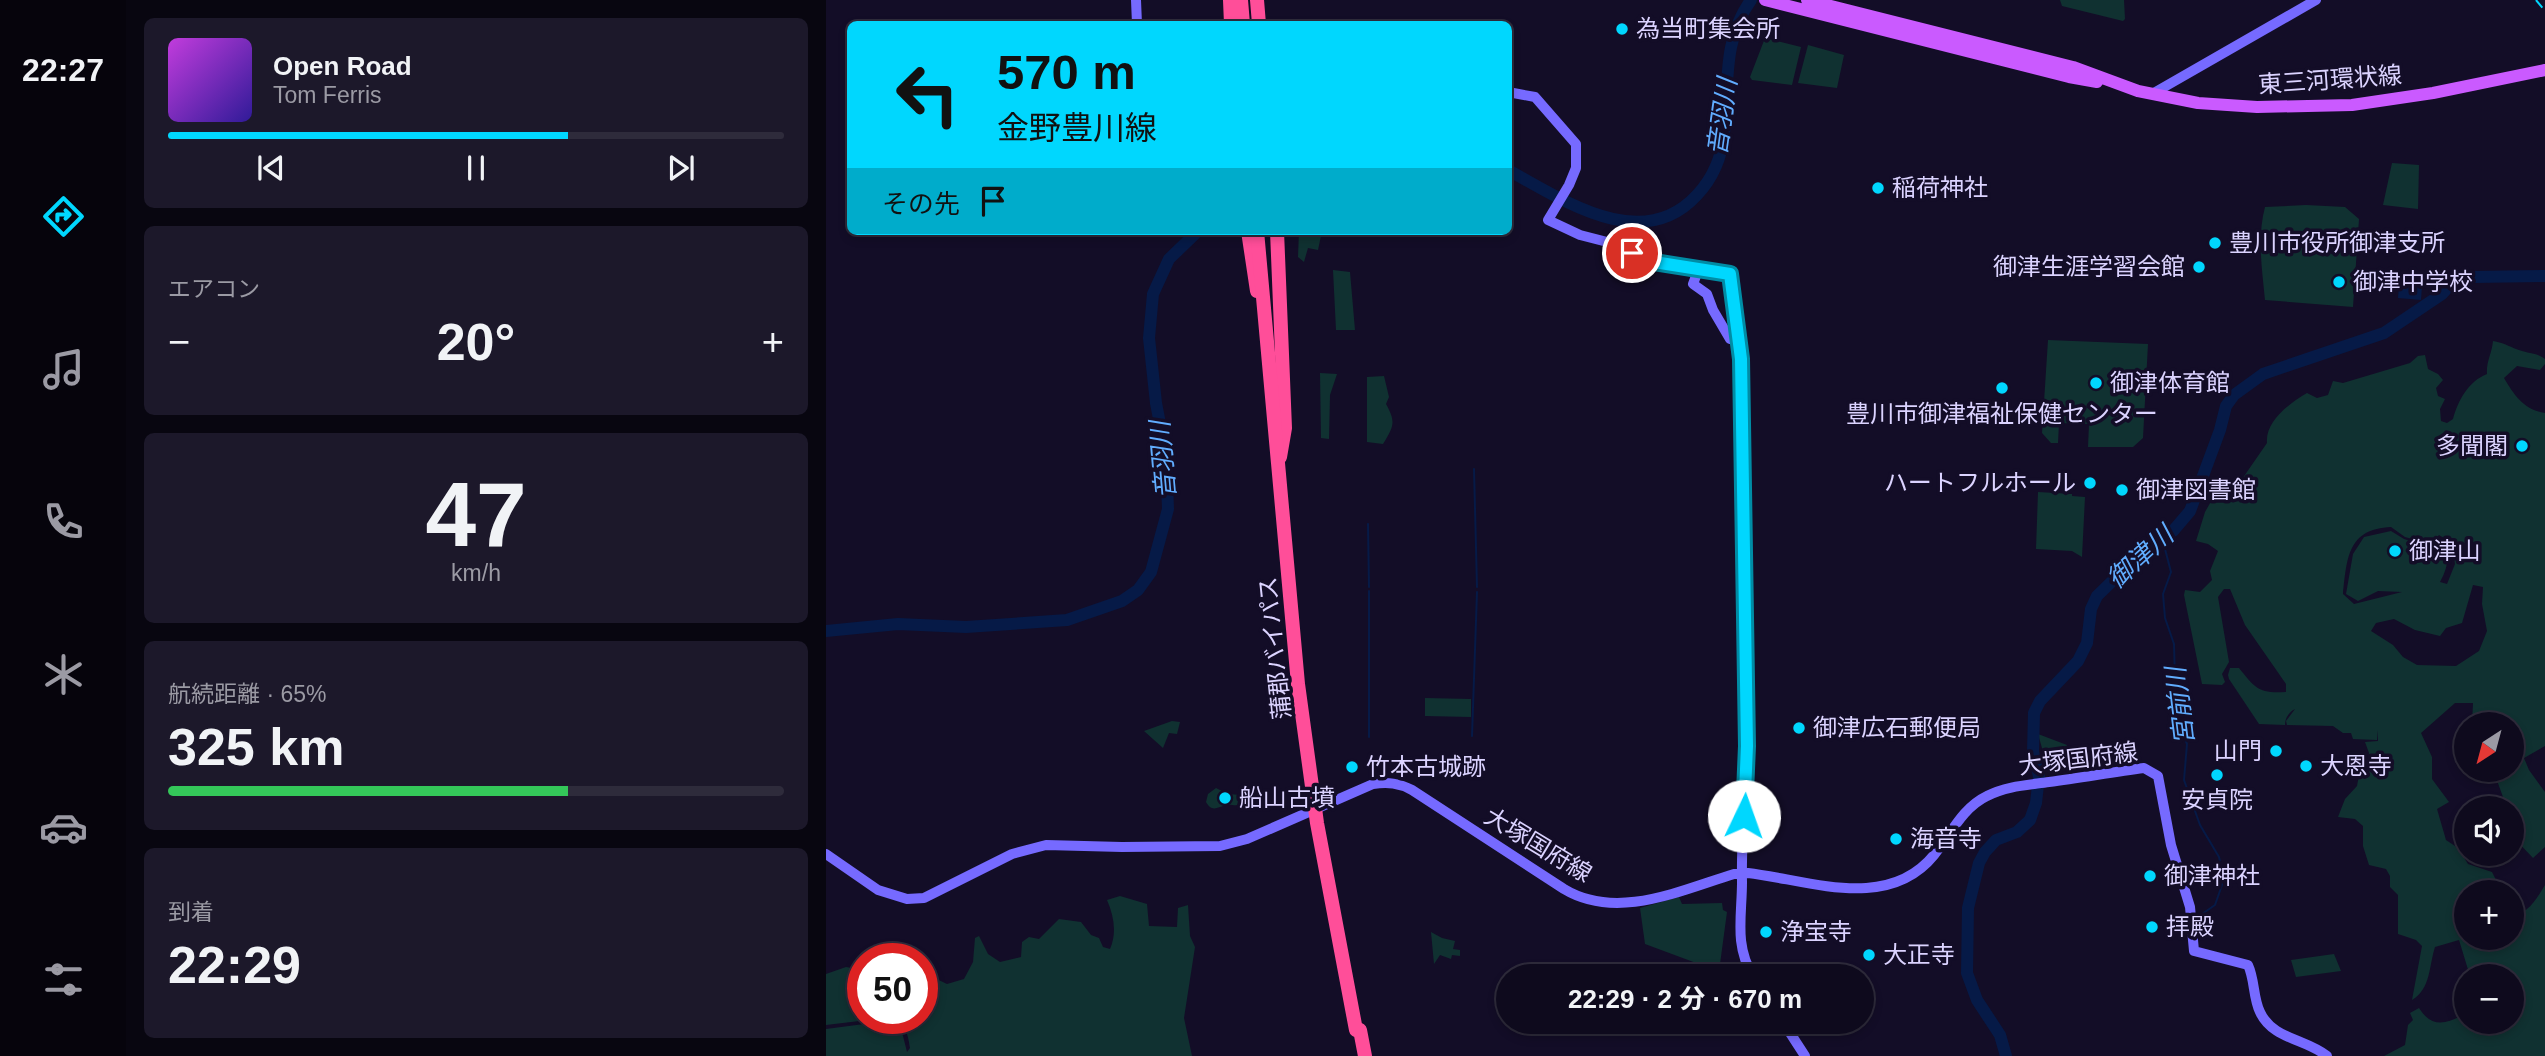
<!DOCTYPE html>
<html lang="ja">
<meta charset="utf-8">
<style>
:root{--surface:#0e0a1d;--page:#1c182a;--text:#f1f3f6;--muted:#9b9aa4;--line:#2e2b3b;--accent:#00d7fe}
body{margin:0;font-family:Helvetica,"Noto Sans JP",sans-serif;background:var(--page);color:var(--text);height:100vh;display:flex;flex-direction:column;font-size:26px;white-space:nowrap}
*{box-sizing:border-box;margin:0}
p{font-size:23px;color:var(--muted)}
.icon{flex:none;width:38px;height:38px;fill:none;stroke:currentColor;stroke-width:2;stroke-linecap:round;stroke-linejoin:round}
.map{position:relative;flex:1;overflow:hidden}
.details{display:flex;flex-direction:column;gap:18px;padding:18px;background:#080610;width:700px}
.details>*{flex:none}
.hud{position:absolute;left:21px;top:21px;width:665px;height:214px;border-radius:10px;box-shadow:0 4px 10px #0003,0 0 0 2px var(--line);background:#00d7fe;color:#111;overflow:hidden}
.needle{width:46px;rotate:216deg}
.buttons{position:absolute;left:1628px;top:712px;display:grid;gap:14px}
.buttons a{display:grid;place-items:center;width:70px;height:70px;border-radius:50%;background:var(--surface);box-shadow:0 4px 10px #0003,0 0 0 2px var(--line);font-size:35px}
.speed{position:absolute;left:21px;top:943px;display:flex;gap:14px;font-size:35px;font-weight:700;text-align:center}
.speed>*{display:grid;place-content:center;width:91px;height:91px;border-radius:50%;background:var(--surface);box-shadow:0 4px 10px #0003,0 0 0 2px var(--line);line-height:1}
.speed .limit{border:10px solid #d22;background:#fff;color:#111}
.pin{position:absolute;display:grid;place-items:center;width:60px;height:60px;color:#fff;margin:-30px;border:4px solid #fff;border-radius:50%;box-shadow:0 2px 7px #0007}
.me{position:absolute;width:77px;margin:-38px;rotate:3deg;stroke-linejoin:round;filter:drop-shadow(0 0 5px #0008)}
.turn{display:flex;align-items:center;gap:24px;height:147px;padding:0 35px;font-size:32px}
.turn .icon{width:91px;height:91px;stroke-width:2.5}
.turn b{display:block;font-size:49px;line-height:60px}
.then{display:flex;align-items:center;height:66px;padding:0 35px;background:#0003;gap:14px;font-size:26px}
.big{font-size:52px;font-weight:700;line-height:1.1}
.details .tile{flex:1;display:flex;flex-direction:column;justify-content:center;gap:10px;min-width:0;padding:0 24px;border-radius:10px;background:var(--page)}
.details .dial{align-items:center;gap:0}
.dial b{font-size:91px;line-height:1}
.song{display:flex;align-items:center;gap:21px}
.cover{width:84px;height:84px;border-radius:10px;background:linear-gradient(135deg,hsl(290 70% 55%),hsl(250 70% 35%))}
.played{height:7px;border-radius:4px;background:linear-gradient(90deg,var(--accent) 65%,var(--line) 65%)}
.keys{display:flex;justify-content:space-around;direction:ltr}
.heat{display:flex;justify-content:space-between;align-items:center;font-size:38px;direction:ltr}
.charge{height:10px;border-radius:5px;background:linear-gradient(90deg,#34c759 65%,var(--line) 0)}
.trip{position:absolute;left:670px;top:964px;width:378px;height:70px;border-radius:35px;background:var(--surface);box-shadow:0 4px 10px #0003,0 0 0 2px var(--line);font-weight:700;line-height:70px;text-align:center}
main{display:flex;flex:1;min-height:0}
.tab-bar{display:flex;flex-direction:column;width:126px;justify-content:space-around;align-items:center;background:#06040c;color:var(--muted)}
.tab-bar .icon{width:49px;height:49px}
.tab-bar .on{color:var(--accent)}
.tab-bar b{font-size:32px;color:var(--text)}
.map>svg:first-child{display:block}
.green{fill:#103131;fill-rule:evenodd}
.water{fill:#061a47}
.lines{fill:none;stroke-linecap:round;stroke-linejoin:round}
.stream{stroke:#061a47;stroke-width:2}
.river{stroke:#061a47;stroke-width:12}
.secondary{stroke:#766aff;stroke-width:10}
.primary{stroke:#ca5aff;stroke-width:12}
.highway{stroke:#ff4e99;stroke-width:14}
.rail{stroke:#00d7fe;stroke-width:2;stroke-dasharray:10 9;stroke-linecap:butt}
.highway-bridge{stroke:#ff4e99;stroke-width:14}
.route-casing{stroke:#008ca5;stroke-width:18}
.route{stroke:#00d7fe;stroke-width:12}
.poi-dot{fill:#00d7fe;stroke:#130d27;stroke-width:2.5}
.labels{text-anchor:middle;stroke-width:7;stroke-linejoin:round;paint-order:stroke}
.poi-label{font-size:24px;fill:#dbd3ff;stroke:#130d27;text-anchor:start}
.street-label{font-size:24px;fill:#dbd3ff;stroke:#130d27}
.water-label{font-size:26px;font-style:italic;fill:#61adff;stroke:#130d27}
</style>
<main>
<nav class="tab-bar">
<b>22:27</b>
<svg class="icon on" aria-label="directions" viewBox="0 0 24 24"><path d="M12 3l9 9-9 9-9-9zM9 14v-3h6M13 9l2 2-2 2"/></svg>
<svg class="icon" aria-label="music" viewBox="0 0 24 24"><path d="M9 18V5l10-2v13"/><circle cx="6" cy="18" r="3"/><circle cx="16" cy="16" r="3"/></svg>
<svg class="icon" aria-label="phone" viewBox="0 0 24 24"><path d="M5 4h4l2 5-3 2q2 4 5 5l2-3 5 2v4C11 20 4 13 5 4z"/></svg>
<svg class="icon" aria-label="climate" viewBox="0 0 24 24"><path d="M12 3v18M4 7l16 10M4 17L20 7"/></svg>
<svg class="icon" aria-label="car" viewBox="0 0 24 24"><path d="M5 17H2v-5l4-1 3-4h7l3 4 3 1v5h-3M9 17h6M6 11h13"/><circle cx="7" cy="17" r="2"/><circle cx="17" cy="17" r="2"/></svg>
<svg class="icon" aria-label="filters" viewBox="0 0 24 24"><path d="M4 7h16M4 17h16"/><circle cx="9" cy="7" r="2"/><circle cx="15" cy="17" r="2"/></svg>
</nav>
<section class="details">
<div class="tile">
<div class="song"><i class="cover"></i><div><b>Open Road</b><p>Tom Ferris</p></div></div>
<div class="played"></div>
<div class="keys"><svg class="icon" aria-label="previous" viewBox="0 0 24 24"><path d="M18 5L8 12l10 7zM5 5v14"/></svg><svg class="icon" aria-label="pause" viewBox="0 0 24 24"><path d="M8 5v14M16 5v14"/></svg><svg class="icon" aria-label="next" viewBox="0 0 24 24"><path d="M6 5l10 7-10 7zM19 5v14"/></svg></div>
</div>
<div class="tile"><p>エアコン</p>
<div class="heat"><a>−</a><b class="big">20°</b><a>+</a></div>
</div>
<div class="tile dial"><b>47</b><p>km/h</p></div>
<div class="tile"><p>航続距離 · 65%</p><b class="big">325 km</b><div class="charge"></div></div>
<div class="tile"><p>到着</p><b class="big">22:29</b></div>
</section>
<div class="map">
<svg width="1719" height="1056" viewBox="0 0 1719 1056">
<rect width="100%" height="100%" fill="#130d27"/>
<path class="green" d="M1234,0H1298L1299,19L1297,21L1236,6Z
M939,38L975,47L966,85L926,80L924,77Z
M982,45L1018,55L1011,88L972,83Z
M1566,163L1593,165L1592,209L1557,205Z
M1480,205L1519,207L1533,219L1527,307L1439,300C1436,269 1431,237 1439,207Z
M473,231H496L492,250L482,248L478,262L472,257Z
M507,270L524,272L529,330H510Z
M1222,340L1322,344L1317,438L1307,447H1262L1263,424L1233,423L1232,443H1225L1216,433Z
M1667,341C1680,343 1685,348 1696,351C1705,354 1711,353 1719,359V364L1714,370L1691,366L1678,378C1688,395 1698,410 1719,413V746L1698,758L1703,770L1719,792V847L1707,858L1685,835V808H1681L1669,775L1665,770H1685V724H1646L1647,703H1629L1595,733L1606,757V779L1623,802L1611,809L1620,840L1632,848L1642,864L1666,872L1676,892H1640V938H1685V911L1687,915C1703,913 1711,898 1719,885V1056H1558L1579,1045L1582,1025L1587,1020L1584,1013L1593,1008C1606,1029 1621,1024 1640,1013V1022H1685V976H1644L1633,940L1609,947C1603,965 1605,989 1586,1000L1596,946L1590,940L1572,934V895L1564,887V876L1560,869L1543,865L1537,846V826L1529,819L1512,817L1519,799L1531,786L1534,770L1542,761L1543,753L1539,742L1552,741V730L1551,740L1527,739L1525,733H1517L1507,726L1461,725L1460,721L1469,709C1463,712 1459,718 1459,725L1433,724L1403,679L1402,675L1404,668H1413C1429,688 1433,694 1460,692V684L1419,625L1404,589H1398L1392,597L1403,662L1396,674L1399,682L1396,685L1376,684L1358,595L1359,590L1374,592L1386,580L1384,571L1392,551L1382,544L1370,541L1379,512L1387,498L1403,485L1414,482L1441,443C1439,421 1464,403 1481,393L1491,398L1502,395L1507,381L1517,383L1584,363L1592,356L1599,355L1602,369L1612,374L1617,380L1610,388L1612,396L1619,399L1614,409L1615,421L1621,423L1627,419C1632,400 1643,381 1661,374C1660,362 1666,353 1667,341ZM1565,527L1579,537L1604,544L1613,535L1626,543L1629,564L1621,584L1614,582C1622,568 1624,555 1619,540L1606,548L1578,539L1565,531L1538,537L1527,554L1520,594L1532,601L1552,591L1576,592L1528,604L1517,594C1521,557 1522,529 1565,527ZM1647,585L1657,587L1656,604L1661,631L1653,651L1630,666L1591,665L1577,657L1567,645L1545,631L1550,623L1568,619L1589,630L1614,636L1620,628L1636,623Z
M494,373L511,374L504,395L503,439L495,438Z
M558,376L563,397L560,404C570,422 568,426 557,444L541,442V377Z
M1212,492L1246,494V496L1259,497L1256,557L1246,551L1210,549Z
M599,698L645,699V717L599,716Z
M346,721L354,722L351,734L343,733L337,748L318,731Z
M1212,734L1241,745L1238,763L1220,762Z
M390,788L402,794L415,795L416,804C410,807 406,804 400,805C390,808 386,812 380,802L382,794Z
M294,896L321,904L323,926L351,927L352,908L362,905L364,936L369,947L358,1018L366,1056H0V1029L61,1021L75,1028L81,1052L84,1048C82,1035 80,1021 64,1019L96,1018V972L121,984L138,979L147,962L149,938L153,936L162,954L174,962L195,957L196,942L203,937L213,939L233,919L255,922L265,935L273,938L277,947L284,949C291,933 288,916 281,900Z
M853,897L856,904L896,903L897,910L901,912L894,964L889,970L819,944L814,908Z
M605,932L616,938L629,941L627,949L634,950V956L626,955L625,959L614,955L608,964Z
M1508,954L1515,971L1470,977L1465,960Z
M20,967L37,970V1018L50,1019L0,1025V974Z"/>
<path class="water" d="M1573,284L1596,286L1595,300L1572,298Z"/>
<g class="lines">
<path class="stream" d="M648,469L651,587
M542,524L543,587
M1347,531L1339,549L1345,572L1337,594L1339,618L1348,644L1350,717L1361,744L1358,780L1374,825L1393,857L1396,871V885L1389,905L1376,914
M543,591V737
M646,736L651,592"/>
<path class="river" d="M682,170C737,200 816,255 871,195C887,178 896,156 898,133C903,86 896,40 925,0
M0,631L72,624L140,627L241,620L296,601L312,590L325,572L342,509L340,455L330,403L323,338L327,294L343,259L372,231
M1180,1056L1174,1035L1151,1000L1141,973L1142,908L1153,863L1159,852L1170,840L1191,832L1204,820L1210,803L1213,776L1207,752L1208,713L1214,701L1252,661L1261,643L1265,609L1271,596L1309,559L1347,531L1364,511L1394,430L1400,406L1408,395L1437,374L1558,333L1616,294L1626,283L1646,277L1719,276"/>
<path class="secondary" d="M310,0L311,24
M682,92L709,97L750,144V168L743,185L722,220L754,235L789,244L828,262L903,274L915,359L921,746C920,792 915,836 916,882C916,916 908,945 927,976
M1326,94L1490,0
M873,268L867,284L881,294L887,310L904,339
M0,854L52,890L81,899L98,898L186,854L220,845L296,847L394,846L421,839L547,784C562,782 573,783 586,790L738,889C791,921 855,890 908,874L922,873C982,880 1062,912 1108,855C1125,834 1136,808 1161,796C1180,786 1202,785 1223,782C1255,778 1286,772 1318,768L1332,776L1345,845L1364,907L1368,951L1422,965C1429,980 1427,998 1434,1012C1446,1039 1480,1039 1501,1056
M957,1022L979,1056"/>
<path class="primary" d="M939,0L1243,77L1271,82
M981,0L1247,67L1312,91L1372,103L1431,107L1526,105L1607,93L1719,70"/>
<path class="highway" d="M404,0L405,24
M415,0L417,24
M431,0L433,24
M422,231L431,291
M451,231L459,428L454,457
M534,1030L539,1056"/>
<path class="rail" d="M1710,0L1719,11"/>
<path class="highway-bridge" d="M431,231L472,684L491,823L530,1030"/>
</g>
<g class="lines">
<defs>
<path id="route" d="M806,253L828,262L904,274L915,359L921,746L918,816"/>
</defs>
<use href="#route" class="route-casing"/>
<use href="#route" class="route"/>
</g>
<g class="poi-dot">
<circle cx="796" cy="29" r="7"/>
<circle cx="1052" cy="188" r="7"/>
<circle cx="1389" cy="243" r="7"/>
<circle cx="1373" cy="267" r="7"/>
<circle cx="1513" cy="282" r="7"/>
<circle cx="1270" cy="383" r="7"/>
<circle cx="1176" cy="388" r="7"/>
<circle cx="1696" cy="446" r="7"/>
<circle cx="1264" cy="483" r="7"/>
<circle cx="1296" cy="490" r="7"/>
<circle cx="1569" cy="551" r="7"/>
<circle cx="973" cy="728" r="7"/>
<circle cx="1450" cy="751" r="7"/>
<circle cx="1480" cy="766" r="7"/>
<circle cx="526" cy="767" r="7"/>
<circle cx="1391" cy="775" r="7"/>
<circle cx="399" cy="798" r="7"/>
<circle cx="1070" cy="839" r="7"/>
<circle cx="1324" cy="876" r="7"/>
<circle cx="1326" cy="927" r="7"/>
<circle cx="940" cy="932" r="7"/>
<circle cx="1043" cy="955" r="7"/>
</g>
<g class="labels">
<g class="poi-label">
<text x="810" y="37">為当町集会所</text>
<text x="1066" y="196">稲荷神社</text>
<text x="1403" y="251">豊川市役所御津支所</text>
<text x="1359" y="275" text-anchor="end">御津生涯学習会館</text>
<text x="1527" y="290">御津中学校</text>
<text x="1284" y="391">御津体育館</text>
<text x="1176" y="422" text-anchor="middle">豊川市御津福祉保健センター</text>
<text x="1682" y="454" text-anchor="end">多聞閣</text>
<text x="1250" y="491" text-anchor="end">ハートフルホール</text>
<text x="1310" y="498">御津図書館</text>
<text x="1583" y="559">御津山</text>
<text x="987" y="736">御津広石郵便局</text>
<text x="1436" y="759" text-anchor="end">山門</text>
<text x="1494" y="774">大恩寺</text>
<text x="540" y="775">竹本古城跡</text>
<text x="413" y="806">船山古墳</text>
<text x="1391" y="808" text-anchor="middle">安貞院</text>
<text x="1084" y="847">海音寺</text>
<text x="1338" y="884">御津神社</text>
<text x="1340" y="935">拝殿</text>
<text x="954" y="940">浄宝寺</text>
<text x="1057" y="963">大正寺</text>
</g>
<g class="street-label">
<text transform="translate(1504 80) rotate(-4)" y="8">東三河環状線</text>
<text transform="translate(449 648) rotate(-96)" y="8">蒲郡バイパス</text>
<text transform="translate(1252 759) rotate(-7)" y="8">大塚国府線</text>
<text transform="translate(712 845) rotate(31)" y="8">大塚国府線</text>
</g>
<g class="water-label">
<text transform="translate(896 117) rotate(-82)" y="9">音羽川</text>
<text transform="translate(337 460) rotate(-95)" y="9">音羽川</text>
<text transform="translate(1314 557) rotate(-42)" y="9">御津川</text>
<text transform="translate(1354 706) rotate(-97)" y="9">宮前川</text>
</g>
</g>
</svg>
<div class="buttons">
<a><svg class="needle" viewBox="-14 -14 28 28"><path d="M0-13l5 13h-10z" fill="#e53935"/><path d="M0 13l5-13h-10z" fill="#9b9aa4"/></svg></a>
<a><svg class="icon" aria-label="sound" viewBox="0 0 24 24"><path d="M4 9h4l5-4v14l-5-4H4zM17 9q2 3 0 6"/></svg></a>
<a>+</a>
<a>−</a>
</div>
<div class="speed"><div class="limit">50</div></div>
<div class="pin" style="left:806px;top:253px;background:#d93025"><svg class="icon" aria-label="arrive" viewBox="0 0 24 24"><path d="M6 21V4h12l-3 4 3 4H6"/></svg></div>
<svg class="me" style="left:918px;top:816px" viewBox="-20 -20 40 40"><circle r="19" fill="#fff"/><path d="M0-13L10 11 0 6-10 11z" fill="#00d7fe"/></svg>
<div class="trip">22:29 · 2 分 · 670 m</div>
<div class="hud">
<div class="turn"><svg class="icon" aria-label="left" viewBox="0 0 24 24"><path d="M17 20v-9H6M10 6l-5 5 5 5"/></svg><div><b>570 m</b>金野豊川線</div></div>
<div class="then">その先<svg class="icon" aria-label="arrive" viewBox="0 0 24 24"><path d="M6 21V4h12l-3 4 3 4H6"/></svg></div>
</div>
</div>
</main>
